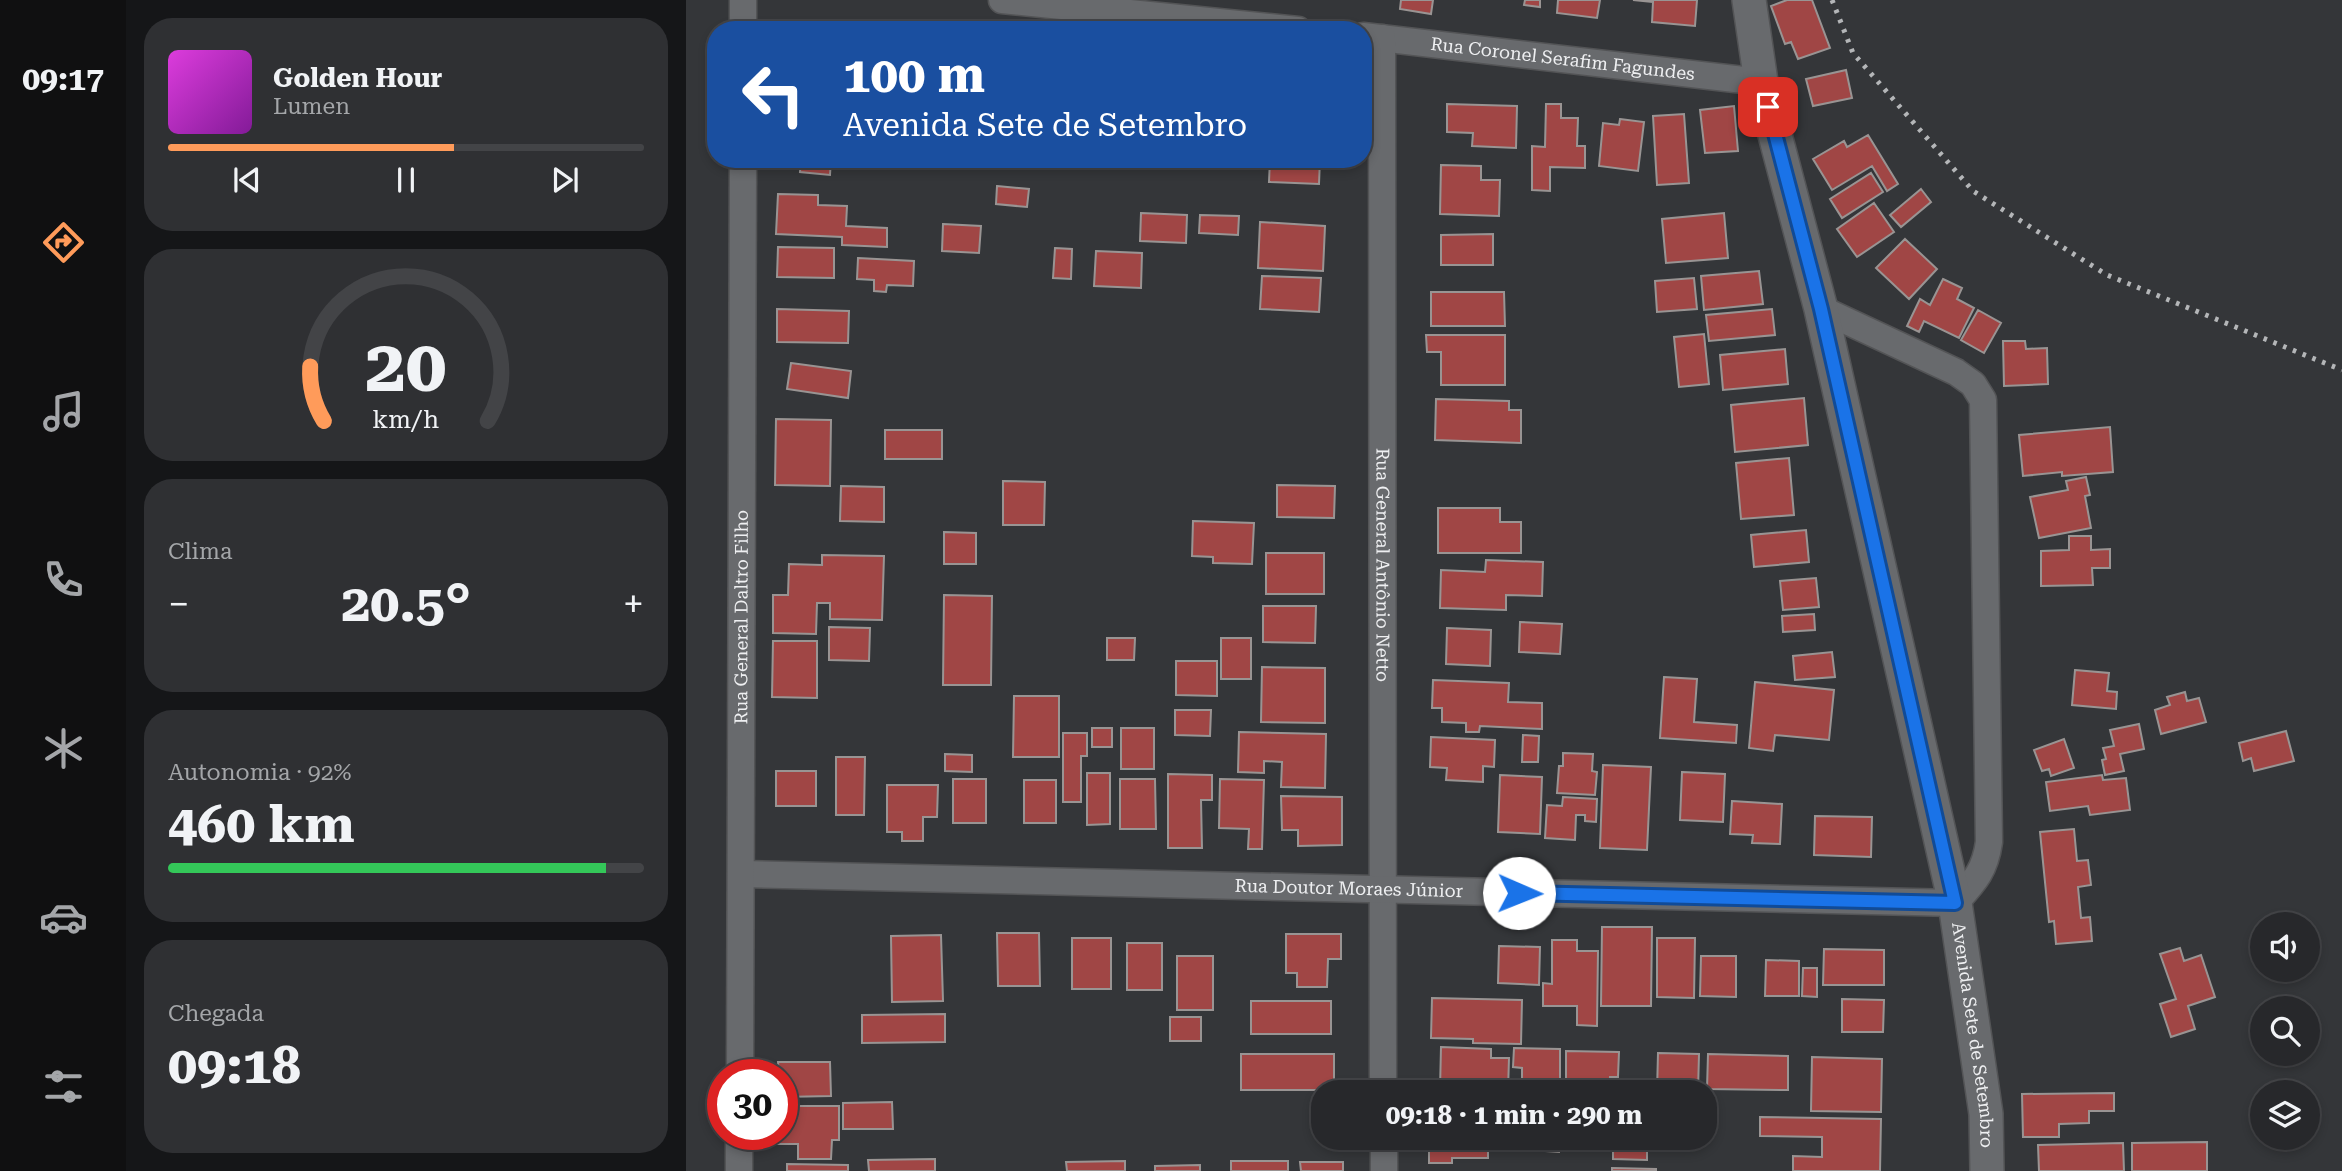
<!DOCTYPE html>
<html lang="pt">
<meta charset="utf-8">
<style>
:root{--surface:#27282b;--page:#2f3033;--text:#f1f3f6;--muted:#a4a6a9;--line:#434447;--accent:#ff9b5a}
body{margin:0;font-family:"Roboto Serif",serif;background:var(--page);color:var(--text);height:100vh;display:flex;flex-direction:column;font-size:26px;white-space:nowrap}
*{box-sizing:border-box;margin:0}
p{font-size:23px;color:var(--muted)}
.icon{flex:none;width:38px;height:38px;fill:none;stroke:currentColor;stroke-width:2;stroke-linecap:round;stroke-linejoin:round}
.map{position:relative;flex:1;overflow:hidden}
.sheet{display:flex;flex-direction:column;gap:18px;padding:18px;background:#151618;width:560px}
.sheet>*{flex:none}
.guide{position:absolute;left:21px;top:21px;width:665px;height:147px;border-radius:28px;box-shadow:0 4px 10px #0003,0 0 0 2px var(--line);background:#1a4fa0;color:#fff;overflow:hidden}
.tools{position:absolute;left:1564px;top:912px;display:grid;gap:14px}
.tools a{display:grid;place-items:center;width:70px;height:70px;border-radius:50%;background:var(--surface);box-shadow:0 4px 10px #0003,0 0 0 2px var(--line);font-size:35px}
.speed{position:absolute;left:21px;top:1059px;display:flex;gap:14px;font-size:35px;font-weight:700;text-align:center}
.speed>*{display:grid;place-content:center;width:91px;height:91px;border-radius:50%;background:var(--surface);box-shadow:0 4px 10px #0003,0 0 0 2px var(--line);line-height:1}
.speed .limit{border:10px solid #d22;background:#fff;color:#111}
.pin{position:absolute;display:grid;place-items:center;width:60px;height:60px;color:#fff;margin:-30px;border-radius:14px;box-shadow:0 4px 10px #0006}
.me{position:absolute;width:77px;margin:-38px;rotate:91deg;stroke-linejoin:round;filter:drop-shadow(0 0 5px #0008)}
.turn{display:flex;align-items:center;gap:24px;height:147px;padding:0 21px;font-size:32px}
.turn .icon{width:91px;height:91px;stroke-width:2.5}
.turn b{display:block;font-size:49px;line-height:60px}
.big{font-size:52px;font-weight:700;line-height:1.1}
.sheet .tile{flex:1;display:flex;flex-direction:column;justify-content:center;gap:10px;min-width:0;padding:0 24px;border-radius:28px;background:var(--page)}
.sheet .dial{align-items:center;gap:0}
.dial svg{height:182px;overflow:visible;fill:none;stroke:var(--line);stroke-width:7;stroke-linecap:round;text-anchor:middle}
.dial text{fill:var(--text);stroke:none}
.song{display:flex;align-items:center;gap:21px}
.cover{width:84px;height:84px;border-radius:10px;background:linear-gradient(135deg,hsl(300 70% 55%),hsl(290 70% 35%))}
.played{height:7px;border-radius:4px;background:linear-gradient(90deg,var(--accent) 60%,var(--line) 60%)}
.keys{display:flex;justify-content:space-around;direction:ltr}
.heat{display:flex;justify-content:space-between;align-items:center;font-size:38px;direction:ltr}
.charge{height:10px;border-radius:5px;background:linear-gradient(90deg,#34c759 92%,var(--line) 0)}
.trip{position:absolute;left:625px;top:1080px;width:406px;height:70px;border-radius:28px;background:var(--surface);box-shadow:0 4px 10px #0003,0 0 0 2px var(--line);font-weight:700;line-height:70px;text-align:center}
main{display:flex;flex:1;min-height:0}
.menu{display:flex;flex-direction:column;width:126px;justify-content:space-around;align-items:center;background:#101011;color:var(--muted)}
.menu .icon{width:49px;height:49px}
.menu .active{color:var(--accent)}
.menu b{font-size:32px;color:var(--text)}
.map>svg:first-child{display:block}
.building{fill:#a04645;stroke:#999493;stroke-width:2}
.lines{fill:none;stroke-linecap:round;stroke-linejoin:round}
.minor-casing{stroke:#535456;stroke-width:29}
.tertiary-casing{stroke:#535456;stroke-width:36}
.minor{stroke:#686a6d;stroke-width:26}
.tertiary{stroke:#686a6d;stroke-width:33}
.rail{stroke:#b4b6b8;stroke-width:5;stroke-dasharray:3.5 7;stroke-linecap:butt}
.route-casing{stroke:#114b97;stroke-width:18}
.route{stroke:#1a73e8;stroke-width:12}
.labels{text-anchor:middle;stroke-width:7;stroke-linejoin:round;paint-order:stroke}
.street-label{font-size:18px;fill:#eeeff1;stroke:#2a2c2f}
</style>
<main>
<nav class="menu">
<b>09:17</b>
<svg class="icon active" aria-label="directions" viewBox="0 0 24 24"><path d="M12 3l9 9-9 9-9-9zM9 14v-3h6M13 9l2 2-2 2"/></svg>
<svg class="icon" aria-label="music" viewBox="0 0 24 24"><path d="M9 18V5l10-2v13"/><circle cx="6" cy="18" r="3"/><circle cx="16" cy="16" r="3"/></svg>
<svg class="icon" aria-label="phone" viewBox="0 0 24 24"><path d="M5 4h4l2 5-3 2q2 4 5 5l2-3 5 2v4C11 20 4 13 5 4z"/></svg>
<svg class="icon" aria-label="climate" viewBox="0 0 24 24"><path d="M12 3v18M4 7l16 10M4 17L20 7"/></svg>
<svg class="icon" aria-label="car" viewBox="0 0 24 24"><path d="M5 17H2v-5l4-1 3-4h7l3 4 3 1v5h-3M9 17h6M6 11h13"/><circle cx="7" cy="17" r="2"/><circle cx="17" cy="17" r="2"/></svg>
<svg class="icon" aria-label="filters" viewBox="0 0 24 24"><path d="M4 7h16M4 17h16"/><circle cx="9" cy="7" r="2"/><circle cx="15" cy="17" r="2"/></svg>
</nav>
<section class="sheet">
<div class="tile">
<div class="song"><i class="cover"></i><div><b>Golden Hour</b><p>Lumen</p></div></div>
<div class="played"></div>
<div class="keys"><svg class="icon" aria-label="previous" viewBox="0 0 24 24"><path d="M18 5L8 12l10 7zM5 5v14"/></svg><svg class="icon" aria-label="pause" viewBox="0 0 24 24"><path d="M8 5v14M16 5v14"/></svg><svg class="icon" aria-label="next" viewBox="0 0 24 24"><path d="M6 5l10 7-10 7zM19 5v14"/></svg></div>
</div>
<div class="tile dial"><svg viewBox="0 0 100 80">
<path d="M14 69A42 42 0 1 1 86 69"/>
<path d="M14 69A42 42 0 0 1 8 45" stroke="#ff9b5a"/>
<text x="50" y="56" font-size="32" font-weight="700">20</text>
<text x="50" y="72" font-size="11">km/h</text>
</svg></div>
<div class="tile"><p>Clima</p>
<div class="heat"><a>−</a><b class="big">20.5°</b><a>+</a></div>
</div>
<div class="tile"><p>Autonomia · 92%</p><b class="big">460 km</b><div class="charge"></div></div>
<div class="tile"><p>Chegada</p><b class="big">09:18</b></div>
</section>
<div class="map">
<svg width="1656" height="1171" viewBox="0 0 1656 1171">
<rect width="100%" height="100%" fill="#343639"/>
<path class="building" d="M715,0H747L745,14L714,9Z
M839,0H854V7L838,5Z
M872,0H914L911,18L871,13Z
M947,0H1011L1009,26L966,22L967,2Z
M1101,0H1126L1144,48L1112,59L1105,42L1099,44L1085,6Z
M91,24L128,27L127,30H91Z
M163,25L201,29V30H163Z
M1160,70L1166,98L1127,106L1120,79Z
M761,104L831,106L830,148L786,146L787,133L761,132Z
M860,104H875V118H892L891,146H899V168L864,167V191L846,190V146L859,147Z
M1048,106L1052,151L1019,153L1014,110Z
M998,114L1003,183L971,185L967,116Z
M934,119L958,122L952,171L913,166L917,123L933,125Z
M1182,135L1212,184L1201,191L1186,166L1146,190L1127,159L1158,141L1161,147Z
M115,159H145L144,175L114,172Z
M584,159H634L633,184L583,182Z
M755,165L795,166V180H814L813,216L754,214Z
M1185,173L1197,192L1156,218L1144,199Z
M311,186L343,189L341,207L310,204Z
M1235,189L1245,202L1215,227L1204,215Z
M92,194L132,195V205L161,206L160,226L201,228V247L156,245V237L90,234Z
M1188,203L1208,232L1171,257L1151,229Z
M455,213L501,215L500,243L454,241Z
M1038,213L1042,258L980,263L976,219Z
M514,215L553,216L552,235L513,233Z
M574,222L639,226L637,271L572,268Z
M257,224L295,226L293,253L256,251Z
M807,234V265H755V235Z
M1219,239L1251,269L1223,299L1190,268Z
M92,247L148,248V278L91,277Z
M369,248L386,249L385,279L367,278Z
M410,251L456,253L455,288L408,286Z
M172,258L228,261L227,286L201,285L200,292L188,291V280L171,279Z
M1073,271L1077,304L1018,310L1015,276Z
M576,276L635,278L633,312L574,309Z
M1008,278L1011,309L971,312L969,281Z
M1257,279L1276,288L1271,299L1288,308L1273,338L1238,321L1233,332L1221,326L1234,299L1244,305Z
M745,292H818L819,326H745Z
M91,309L163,311L162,343L91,342Z
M1086,309L1089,335L1023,341L1020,315Z
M1292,310L1315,323L1298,353L1275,340Z
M1018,334L1023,384L993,387L988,337Z
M740,335H819V385H755V352H741Z
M1317,341H1339L1340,349L1361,348L1362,384L1318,386Z
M1099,349L1102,384L1037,390L1034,355Z
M105,363L165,371L162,398L101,389Z
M1118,398L1122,445L1049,452L1045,405Z
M750,399L823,401V410H835V443L749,440Z
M90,419L145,420L144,486L89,485Z
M1424,427L1427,472L1376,476V472L1337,476L1333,435Z
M199,430H256V459H199Z
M1103,458L1108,515L1055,519L1050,463Z
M1400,477L1404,495L1399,496L1405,528L1353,538L1344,497L1382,490L1380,481Z
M317,481L359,482L358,525H317Z
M591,485L649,486L648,518L591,517Z
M155,486L198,487V522L154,521Z
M752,508H814V522H835V553H752Z
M507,521L568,523L566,564L527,563V557L506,556Z
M1120,530L1123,562L1068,567L1065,535Z
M258,532L290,533V564H258Z
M1383,536H1405V550L1424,549V568H1406L1407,585L1355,586V551L1383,550Z
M580,553H638V594H580Z
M136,555L198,556L196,620L144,619V603H131L130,634L87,633V595H102L103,564L136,565Z
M800,560L857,562L856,596L820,595V610L754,608L755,570L799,572Z
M1130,578L1133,607L1097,610L1094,581Z
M258,595L306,596L305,685H257Z
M577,606H630L629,643L577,642Z
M1128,614L1129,630L1097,632L1096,616Z
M834,622L876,624L874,654L833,652Z
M143,627L184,628L183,661L143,660Z
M761,628L805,630L804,666L760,664Z
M421,638H449L448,660H421Z
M535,638H565V679H535Z
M87,641H131V698L86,697Z
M1146,652L1149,677L1109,680L1107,656Z
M490,661H531V696L490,695Z
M576,667L639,668V723L575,722Z
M1389,670L1423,673L1421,691L1431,692L1430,709L1386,705Z
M978,677L1011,679L1008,722L1051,725L1050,743L974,738Z
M747,680L823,683L822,702L856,703V729L794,726L793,732H780V723L756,722V708H746Z
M1069,682L1148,690L1143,740L1089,735L1087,751L1063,748Z
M1499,692L1501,701L1513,698L1520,722L1475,734L1469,710L1484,705L1481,697Z
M328,696H373V757H327Z
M489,710H525L524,736L489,735Z
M1453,724L1458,749L1434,754L1438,771L1419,775L1416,760L1420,759L1417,748L1428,746L1424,730Z
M406,728H426V747H406Z
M435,728H468V769H435Z
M1600,731L1608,761L1568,771L1565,758L1557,761L1553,743Z
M553,732L640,734L639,788L595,787L596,762L578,761V773L552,772Z
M377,733H401V756H395V802H377Z
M837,735L853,736L852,762H836Z
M745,737L809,740L808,767L797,766V782L760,780L761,768L744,767Z
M1378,739L1388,768L1365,776L1363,769L1356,771L1348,750Z
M877,753L907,754L906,771L911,772L909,795L871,793L873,766H877Z
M259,754L286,755V772L259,771Z
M150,757H179L178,815H150Z
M917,765L965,767L961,850L914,848Z
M90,771H130V806H90Z
M996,772L1039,774L1037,822L994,820Z
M401,773H424V824L401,825Z
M482,774L526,775V800H515L516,848H482Z
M814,775L856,777L854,834L812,832Z
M1416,775L1417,780L1440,778L1444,810L1404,815L1402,806L1364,811L1360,782Z
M267,779H300V823H267Z
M434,779H469L470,829H434Z
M534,779L578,780L576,849H562L563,829L533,828Z
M338,780H370V823H338Z
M201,785H252L251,817H237V841H216V832H201Z
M595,796L656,797V845L612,846V830H596Z
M877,797L911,799L910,822L899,821V815H890L889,840L859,838L861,805L876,806Z
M1046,801L1096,804L1094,844L1066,843L1067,835L1044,834Z
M1129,816L1186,817L1185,857L1128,855Z
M1388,829L1391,861L1402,860L1405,885L1392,887L1395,918L1404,917L1406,941L1370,944L1368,921L1363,922L1354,832Z
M916,927H966L965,1006H915Z
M311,933H353L354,986H312Z
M600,934H655V959H642L641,987H611V973H600Z
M255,935L257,1001L206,1002L205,936Z
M386,938H425V989H386Z
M971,938H1009L1008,998L971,997Z
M866,940H891V951H912L911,1026L891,1025V1006H857V983L866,984Z
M441,943H476V990H441Z
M813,946L854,947L853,985L812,983Z
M1494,948L1498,961L1515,955L1529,997L1502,1006L1509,1029L1485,1037L1474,1004L1490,999L1474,954Z
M1138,949L1198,950V985H1137Z
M491,956H527V1010H491Z
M1015,956H1050V997L1014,996Z
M1080,960L1113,961V996H1079Z
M1117,968H1131V997L1116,996Z
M746,998L836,1000L835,1044L787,1043V1039L745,1038Z
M1156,999L1198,1000L1197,1032H1156Z
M565,1001H645V1034H565Z
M259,1014V1042L176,1043V1015Z
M484,1017H515V1041H484Z
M755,1047L805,1049V1058H823L822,1091L754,1089Z
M828,1048L874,1049V1089L836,1088V1068L827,1067Z
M880,1051L933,1052L932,1077H924L923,1092H880Z
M972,1053L1013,1054L1012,1092H971Z
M555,1054H648V1090H555Z
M1022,1054L1102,1056V1090L1021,1089Z
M1126,1057L1196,1059L1195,1112L1125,1111Z
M92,1062H144L145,1096L96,1097V1074H93Z
M1428,1093V1111H1403V1123L1373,1124V1137H1337L1336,1094Z
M206,1102L207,1129H157V1103Z
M96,1106H153V1140H146L145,1159H112V1144H90V1134H96Z
M1074,1117L1195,1119L1194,1171H1107V1156L1136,1157V1137L1074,1136Z
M743,1138H802V1158H766V1163H743Z
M860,1138H904V1144L874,1143L873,1152L860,1151Z
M927,1138H972V1146L961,1145V1160L927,1159Z
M1521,1142V1171H1446V1143Z
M1437,1143L1438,1171H1353L1352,1145Z
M249,1159V1171H183L182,1160Z
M439,1161V1171H381L380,1162Z
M545,1161H602V1171H545Z
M614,1162H657V1171H615Z
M101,1164L162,1165V1171H101Z
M514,1165V1171H469V1166Z
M926,1168L970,1169V1171H926Z"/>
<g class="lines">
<defs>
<g id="minor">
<path d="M316,0L612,30"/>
<path d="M57,30V0"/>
<path id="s1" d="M677,36L1075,82"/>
<path id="s2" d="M696,38L697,1092"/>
<path id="s3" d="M56,874L1269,903C1288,882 1299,871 1303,842L1297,400L1287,384L1270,372L1135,309"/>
<path id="s4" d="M54,1074L57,159"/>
<path d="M698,1138V1171"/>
<path d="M53,1171V1134"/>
</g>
<g id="tertiary">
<path id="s5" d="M1063,0L1075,82L1135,309L1269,903L1300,1114L1301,1171"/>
</g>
</defs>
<use href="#minor" class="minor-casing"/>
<use href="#tertiary" class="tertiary-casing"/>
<use href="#minor" class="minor"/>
<use href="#tertiary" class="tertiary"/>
<path class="rail" d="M1146,0L1167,53L1287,191L1421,275L1656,370"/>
</g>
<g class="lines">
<defs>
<path id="route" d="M833,893L1269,903L1135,309L1082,107"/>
</defs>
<use href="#route" class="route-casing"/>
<use href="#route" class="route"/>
</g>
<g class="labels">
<g class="street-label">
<text dy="6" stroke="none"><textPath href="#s1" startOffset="201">Rua Coronel Serafim Fagundes</textPath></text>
<text dy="6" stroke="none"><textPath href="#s2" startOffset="527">Rua General Antônio Netto</textPath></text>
<text dy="6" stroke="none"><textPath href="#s4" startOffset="457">Rua General Daltro Filho</textPath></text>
<text dy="6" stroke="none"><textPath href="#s3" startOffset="607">Rua Doutor Moraes Júnior</textPath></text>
<text dy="6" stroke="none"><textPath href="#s5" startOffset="1060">Avenida Sete de Setembro</textPath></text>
</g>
</g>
</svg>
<div class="tools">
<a><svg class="icon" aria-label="sound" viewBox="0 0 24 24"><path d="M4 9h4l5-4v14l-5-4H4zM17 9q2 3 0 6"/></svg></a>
<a><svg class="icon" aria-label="search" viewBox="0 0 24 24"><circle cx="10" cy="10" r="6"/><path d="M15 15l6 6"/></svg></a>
<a><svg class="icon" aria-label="layers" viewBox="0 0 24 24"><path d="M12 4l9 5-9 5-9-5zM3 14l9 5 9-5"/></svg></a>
</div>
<div class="speed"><div class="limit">30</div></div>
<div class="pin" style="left:1082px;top:107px;background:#d93025"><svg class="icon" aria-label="arrive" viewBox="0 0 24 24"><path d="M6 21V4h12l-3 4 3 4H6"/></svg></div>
<svg class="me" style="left:833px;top:893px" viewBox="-20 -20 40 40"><circle r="19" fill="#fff"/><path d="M0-13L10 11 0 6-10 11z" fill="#1a73e8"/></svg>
<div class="trip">09:18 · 1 min · 290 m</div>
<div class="guide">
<div class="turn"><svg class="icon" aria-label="left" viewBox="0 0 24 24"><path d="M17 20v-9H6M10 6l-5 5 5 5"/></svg><div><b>100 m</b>Avenida Sete de Setembro</div></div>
</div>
</div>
</main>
